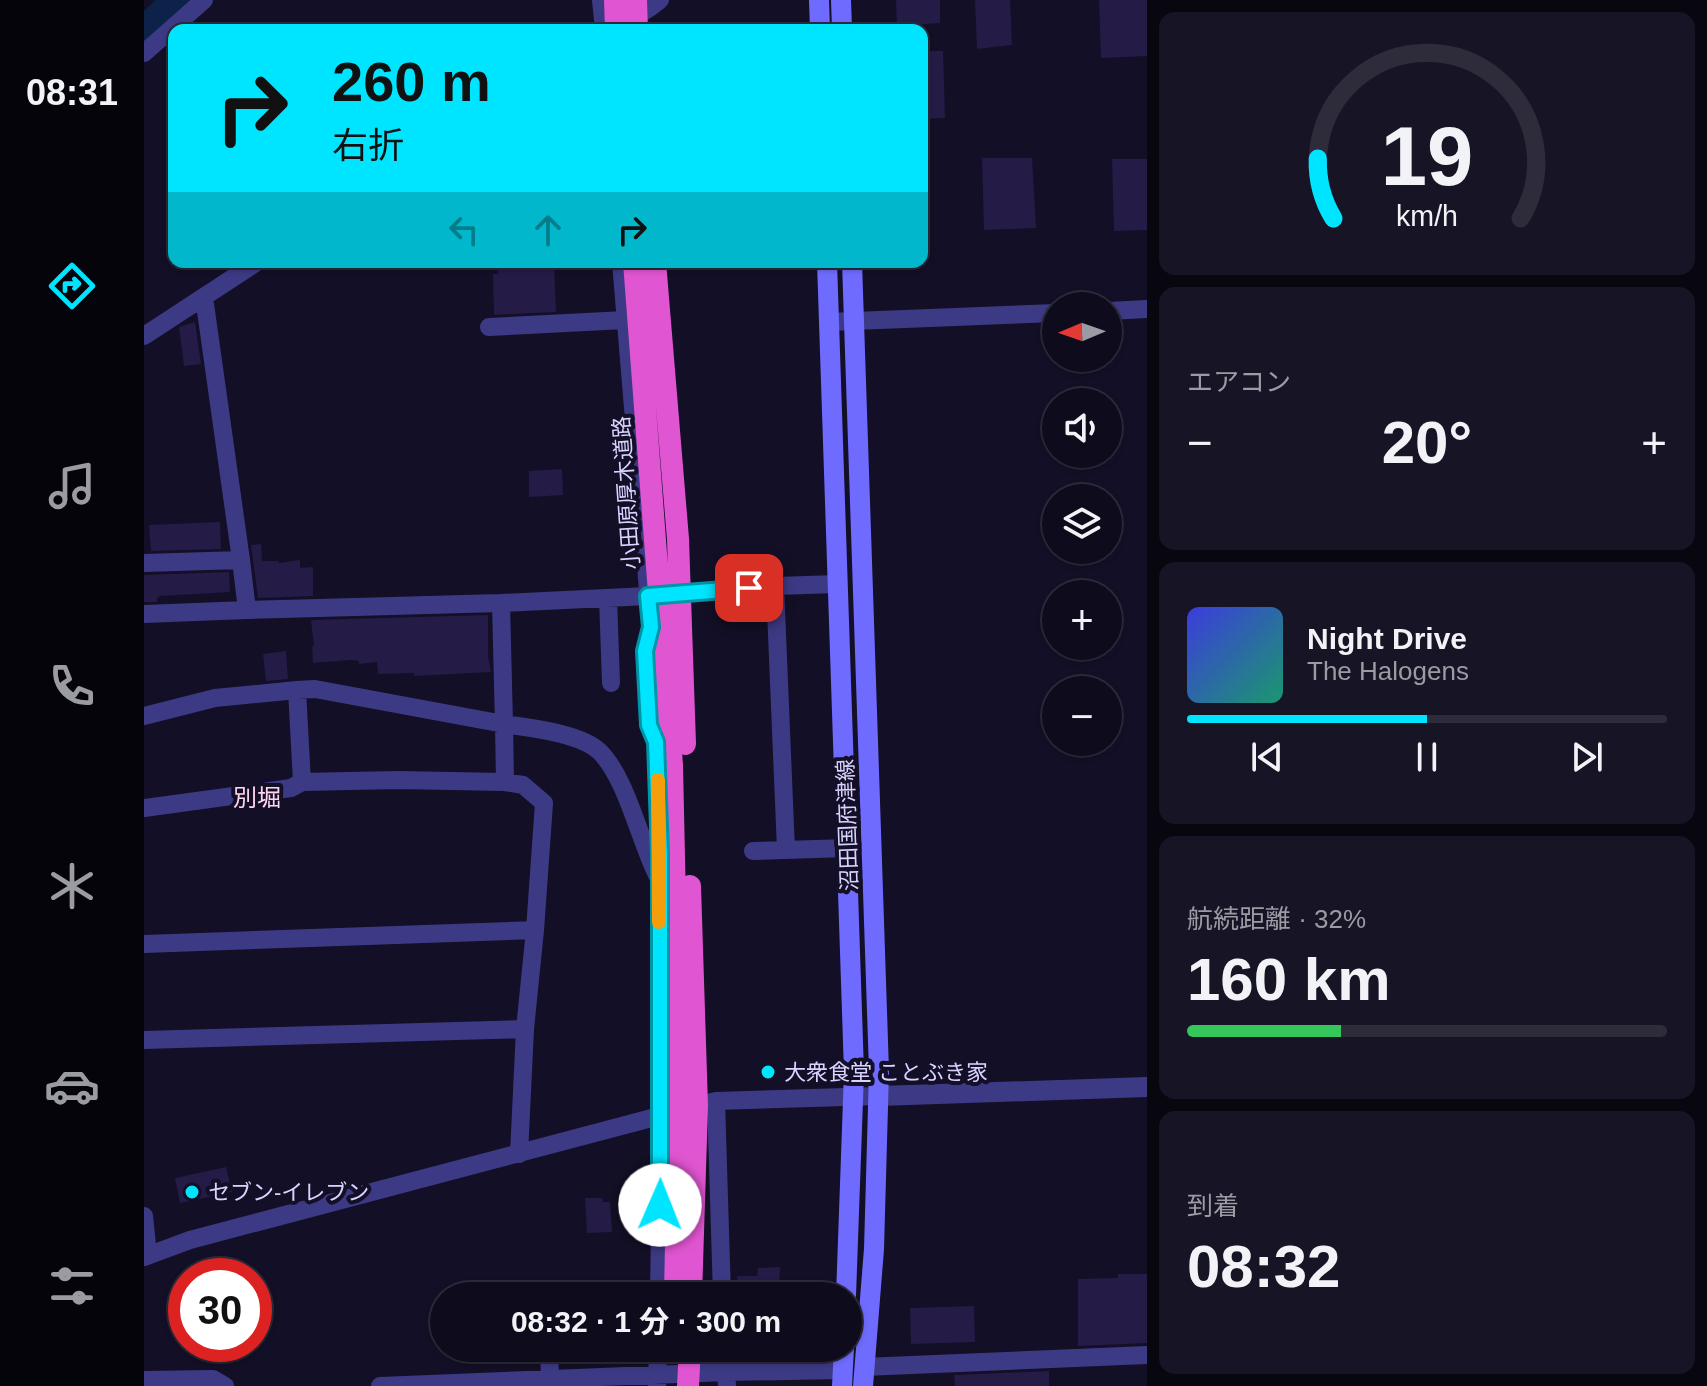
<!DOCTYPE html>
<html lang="ja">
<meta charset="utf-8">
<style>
:root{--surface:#0e0b1c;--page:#171425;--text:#f1f3f6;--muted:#9b9ba3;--line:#2e2b3b;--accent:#00e5ff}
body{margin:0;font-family:Arial,"Noto Sans JP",sans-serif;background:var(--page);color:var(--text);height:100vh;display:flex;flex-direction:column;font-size:30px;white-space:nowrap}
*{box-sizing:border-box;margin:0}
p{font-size:26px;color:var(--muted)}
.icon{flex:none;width:44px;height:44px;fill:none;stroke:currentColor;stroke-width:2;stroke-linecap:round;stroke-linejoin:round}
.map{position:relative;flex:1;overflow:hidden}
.drawer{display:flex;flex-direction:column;gap:12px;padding:12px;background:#08060f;width:560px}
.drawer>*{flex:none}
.top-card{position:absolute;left:24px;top:24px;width:760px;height:244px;border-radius:16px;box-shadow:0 2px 6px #0004,0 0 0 2px var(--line);background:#00e5ff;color:#111;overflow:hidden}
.needle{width:52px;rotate:268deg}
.fabs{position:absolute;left:898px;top:292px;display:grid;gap:16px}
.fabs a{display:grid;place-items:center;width:80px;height:80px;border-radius:50%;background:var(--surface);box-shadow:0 2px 6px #0004,0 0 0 2px var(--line);font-size:40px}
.speed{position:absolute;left:24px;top:1258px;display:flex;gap:16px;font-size:40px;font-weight:700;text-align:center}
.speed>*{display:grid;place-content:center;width:104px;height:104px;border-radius:50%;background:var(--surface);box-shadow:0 2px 6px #0004,0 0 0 2px var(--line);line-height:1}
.speed .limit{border:12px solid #d22;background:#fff;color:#111}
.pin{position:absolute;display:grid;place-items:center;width:68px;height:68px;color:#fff;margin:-34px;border-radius:16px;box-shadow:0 4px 12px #0006}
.me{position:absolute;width:88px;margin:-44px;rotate:1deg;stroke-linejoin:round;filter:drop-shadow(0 0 6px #0008)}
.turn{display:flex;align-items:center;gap:28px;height:168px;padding:0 32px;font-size:36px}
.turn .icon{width:104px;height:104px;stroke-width:2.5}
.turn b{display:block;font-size:56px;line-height:68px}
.lanes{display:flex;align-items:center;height:76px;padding:0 32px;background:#0003;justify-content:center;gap:40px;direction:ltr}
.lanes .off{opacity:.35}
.big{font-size:60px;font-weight:700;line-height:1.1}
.drawer .tile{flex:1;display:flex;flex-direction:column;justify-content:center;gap:12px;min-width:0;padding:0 28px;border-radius:16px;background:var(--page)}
.drawer .dial{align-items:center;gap:0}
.dial svg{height:208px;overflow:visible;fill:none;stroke:var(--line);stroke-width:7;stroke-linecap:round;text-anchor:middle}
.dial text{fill:var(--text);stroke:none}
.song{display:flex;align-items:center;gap:24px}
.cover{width:96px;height:96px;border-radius:12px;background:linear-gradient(135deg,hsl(240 70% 55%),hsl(160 70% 35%))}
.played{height:8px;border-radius:4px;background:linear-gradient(90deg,var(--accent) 50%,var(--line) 50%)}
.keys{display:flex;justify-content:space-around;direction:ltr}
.heat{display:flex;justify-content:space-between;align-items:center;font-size:44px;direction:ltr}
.charge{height:12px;border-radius:6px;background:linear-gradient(90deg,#34c759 32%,var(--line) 0)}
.trip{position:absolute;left:286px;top:1282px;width:432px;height:80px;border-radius:40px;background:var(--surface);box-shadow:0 2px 6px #0004,0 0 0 2px var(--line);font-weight:700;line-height:80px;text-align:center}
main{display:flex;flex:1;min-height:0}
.tabs{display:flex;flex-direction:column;width:144px;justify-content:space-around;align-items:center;background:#06040b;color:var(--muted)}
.tabs .icon{width:56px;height:56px}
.tabs .active{color:var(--accent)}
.tabs b{font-size:36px;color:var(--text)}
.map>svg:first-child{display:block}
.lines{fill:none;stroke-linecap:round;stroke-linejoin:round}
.river{stroke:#0c2248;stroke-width:28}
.building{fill:#241b47}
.minor{stroke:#3d3a85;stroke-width:18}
.tertiary{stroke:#3d3a85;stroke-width:20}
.secondary{stroke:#6f6bff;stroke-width:20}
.trunk-bridge{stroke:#e055d1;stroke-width:22}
.route-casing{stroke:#0095a6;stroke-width:20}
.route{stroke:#00e5ff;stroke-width:14}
.slow{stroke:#f59e0b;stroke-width:14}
.poi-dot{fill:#00e5ff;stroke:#130f26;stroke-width:3}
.labels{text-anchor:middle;stroke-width:8;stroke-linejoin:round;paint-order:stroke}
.street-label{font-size:22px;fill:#d9d4ff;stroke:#130f26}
.poi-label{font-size:22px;fill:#d9d4ff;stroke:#130f26;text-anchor:start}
.neighbourhood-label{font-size:24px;fill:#ffd6f0;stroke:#130f26}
</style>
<main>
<nav class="tabs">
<b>08:31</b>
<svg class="icon active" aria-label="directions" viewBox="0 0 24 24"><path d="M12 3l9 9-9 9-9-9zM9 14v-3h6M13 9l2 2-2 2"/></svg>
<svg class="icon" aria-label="music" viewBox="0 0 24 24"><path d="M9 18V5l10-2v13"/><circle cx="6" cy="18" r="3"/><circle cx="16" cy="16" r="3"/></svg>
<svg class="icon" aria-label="phone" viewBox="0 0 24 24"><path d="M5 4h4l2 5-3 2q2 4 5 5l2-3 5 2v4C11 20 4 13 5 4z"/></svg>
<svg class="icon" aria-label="climate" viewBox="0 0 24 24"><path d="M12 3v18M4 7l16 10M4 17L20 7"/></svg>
<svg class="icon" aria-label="car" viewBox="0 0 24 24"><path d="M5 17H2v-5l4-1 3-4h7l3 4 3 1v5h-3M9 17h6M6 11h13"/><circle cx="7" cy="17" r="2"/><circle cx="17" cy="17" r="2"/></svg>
<svg class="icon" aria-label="filters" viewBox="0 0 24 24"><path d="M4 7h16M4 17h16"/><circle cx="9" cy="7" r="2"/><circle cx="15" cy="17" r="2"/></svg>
</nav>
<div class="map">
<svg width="1003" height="1386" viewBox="0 0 1003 1386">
<rect width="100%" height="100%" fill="#130f26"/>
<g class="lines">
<path class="river" d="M0,30L32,0"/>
</g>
<path class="building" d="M752,0H796V23L753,26Z
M831,0H866L868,45L833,49Z
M955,0H1003V56L957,58Z
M778,51H799L801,118L778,119Z
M838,158H888L892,228L840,230Z
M968,159H1003V230L970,231Z
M410,263L412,312L350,315L349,274H354L353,266Z
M51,322L57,364L40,366L35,327Z
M418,469L419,495L385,497V471Z
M76,522L77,549L7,551L5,525Z
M117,544L118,561H134L135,563L156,560V568L169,567V596L114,598L107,545Z
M85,572L86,592L16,596L13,598V602H0V575Z
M344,615V656L347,672L270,676V673L234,674L233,662L215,664V661L208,660L169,663L168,646H170L167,620Z
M142,651L144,679L122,681L119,654Z
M82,1167L88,1192L36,1203L31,1178Z
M441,1198H458L459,1202H466L468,1232L443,1233Z
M636,1267L635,1296H595L593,1276H613L614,1268Z
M974,1274H1003V1343L934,1346V1279L974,1278Z
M830,1306L831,1342L767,1344L766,1308Z
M905,1371V1386H811L810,1375Z"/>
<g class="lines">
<path class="minor" d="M457,0L460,30
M482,22L507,7L516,0
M0,53L60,0
M477,262L507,627L501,651L505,725L512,742C518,926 518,1111 515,1296
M60,297L97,560
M964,311L1003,309
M685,322L912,313
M345,327L481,320
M0,336L113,262
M0,563L97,560L103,610L357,603L360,724L171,689L153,690L158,782
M631,586L642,850
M464,598L467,683
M357,603L504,596L631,586L694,584
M0,614L103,610
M0,716L71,698L153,690
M361,782L360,724C386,728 437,733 456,752C483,779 496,842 514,877
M0,808L147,788L158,782L254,780L361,782L379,785L400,803L391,930L0,944
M609,851L703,848
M0,1040L381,1029
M572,1101L578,1296
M375,1154L381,1029L391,930
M0,1216L4,1255
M0,1257L46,1240L572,1101L735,1096
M404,1293V1296
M405,1348L406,1379
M581,1348L583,1386
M720,1367L1003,1355
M0,1380L69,1379L81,1386
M236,1386L582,1372L699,1370
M513,1386L514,1348"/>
<path class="tertiary" d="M735,1096L1003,1087"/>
<path class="secondary" d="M675,0L676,30
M697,0L698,30
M683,262L710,1072L702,1296
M708,262L735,1071L730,1249L719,1386
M698,1386L700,1348"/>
<path class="trunk-bridge" d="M471,0L472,30
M492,0L493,30
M490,262L528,765L535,1086L531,1296
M511,262L534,539L541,744
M546,886L553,1106L547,1296
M544,1386L546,1348"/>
</g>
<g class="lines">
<defs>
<path id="route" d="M516,1205V854L512,742L505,725L501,651L507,627L504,596L605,588"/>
</defs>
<use href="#route" class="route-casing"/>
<use href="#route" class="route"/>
<path class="slow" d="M514,780L515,922"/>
</g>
<g class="poi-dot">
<circle cx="624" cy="1072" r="8"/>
<circle cx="48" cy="1192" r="8"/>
</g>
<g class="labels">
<g class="street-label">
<text transform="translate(482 493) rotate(-94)" y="8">小田原厚木道路</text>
<text transform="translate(703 825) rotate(-92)" y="8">沼田国府津線</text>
</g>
<g class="poi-label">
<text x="640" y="1080">大衆食堂 ことぶき家</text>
<text x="64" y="1200">セブン-イレブン</text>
</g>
<g class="neighbourhood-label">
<text x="113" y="806">別堀</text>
</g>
</g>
</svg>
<div class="fabs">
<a><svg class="needle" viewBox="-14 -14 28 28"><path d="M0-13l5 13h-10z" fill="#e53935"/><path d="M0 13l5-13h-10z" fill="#9b9ba3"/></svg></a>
<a><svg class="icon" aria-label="sound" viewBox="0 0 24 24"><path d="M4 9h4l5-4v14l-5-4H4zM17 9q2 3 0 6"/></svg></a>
<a><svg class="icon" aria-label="layers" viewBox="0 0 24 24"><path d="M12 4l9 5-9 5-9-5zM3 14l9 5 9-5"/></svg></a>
<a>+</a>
<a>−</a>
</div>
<div class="speed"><div class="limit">30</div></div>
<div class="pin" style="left:605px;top:588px;background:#d93025"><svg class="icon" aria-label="arrive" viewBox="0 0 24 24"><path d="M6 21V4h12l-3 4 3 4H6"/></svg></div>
<svg class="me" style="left:516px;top:1205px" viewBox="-20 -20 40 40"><circle r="19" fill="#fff"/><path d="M0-13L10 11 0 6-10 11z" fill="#00e5ff"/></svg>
<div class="trip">08:32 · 1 分 · 300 m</div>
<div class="top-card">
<div class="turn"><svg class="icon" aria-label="right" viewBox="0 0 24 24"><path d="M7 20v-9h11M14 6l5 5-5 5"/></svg><div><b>260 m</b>右折</div></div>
<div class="lanes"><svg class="icon off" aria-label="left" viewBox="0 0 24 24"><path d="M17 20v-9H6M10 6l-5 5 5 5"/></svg><svg class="icon off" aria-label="ahead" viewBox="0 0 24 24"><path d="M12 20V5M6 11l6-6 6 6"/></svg><svg class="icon" aria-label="right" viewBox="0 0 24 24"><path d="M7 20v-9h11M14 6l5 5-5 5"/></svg></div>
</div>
</div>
<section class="drawer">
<div class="tile dial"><svg viewBox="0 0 100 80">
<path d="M14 69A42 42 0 1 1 86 69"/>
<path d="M14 69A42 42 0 0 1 8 46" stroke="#00e5ff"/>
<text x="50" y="56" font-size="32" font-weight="700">19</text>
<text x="50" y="72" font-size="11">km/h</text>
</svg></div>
<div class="tile"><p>エアコン</p>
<div class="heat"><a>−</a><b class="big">20°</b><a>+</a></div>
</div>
<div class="tile">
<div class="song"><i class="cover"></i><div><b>Night Drive</b><p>The Halogens</p></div></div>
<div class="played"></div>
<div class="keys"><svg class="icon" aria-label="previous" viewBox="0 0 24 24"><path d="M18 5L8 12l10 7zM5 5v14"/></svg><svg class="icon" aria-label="pause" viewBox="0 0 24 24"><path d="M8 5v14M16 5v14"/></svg><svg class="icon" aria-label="next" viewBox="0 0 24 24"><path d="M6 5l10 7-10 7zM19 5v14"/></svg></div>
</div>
<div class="tile"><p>航続距離 · 32%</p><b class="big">160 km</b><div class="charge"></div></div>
<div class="tile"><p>到着</p><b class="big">08:32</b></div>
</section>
</main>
